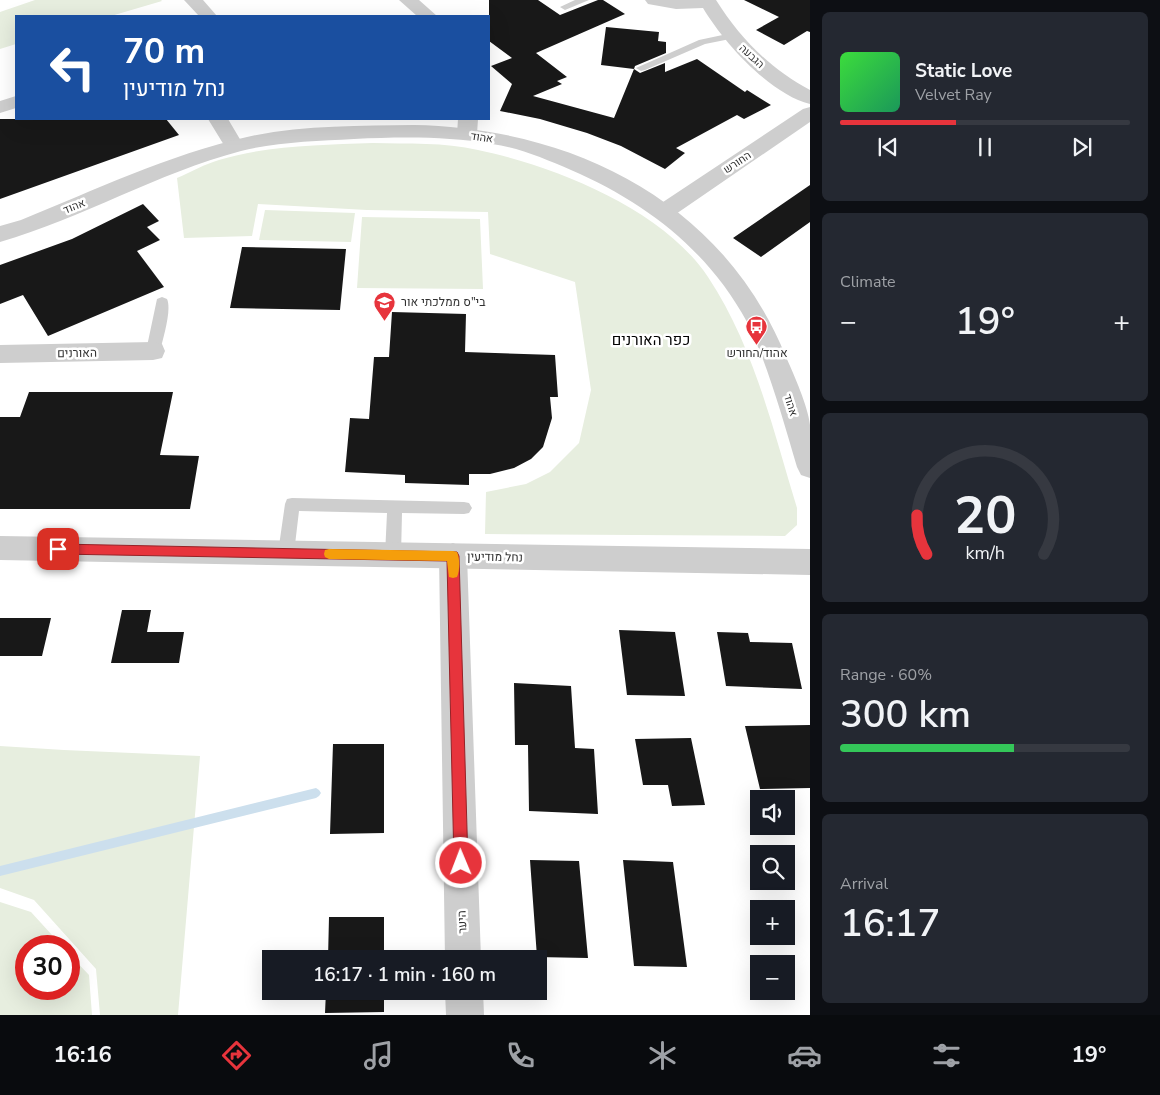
<!DOCTYPE html>
<meta charset="utf-8">
<style>
:root{--surface:#171b24;--page:#242831;--text:#f1f3f6;--muted:#9ea1a6;--line:#363941;--accent:#e7343c}
body{margin:0;font-family:"Nunito Sans",Heebo,sans-serif;background:var(--page);color:var(--text);height:100vh;display:flex;flex-direction:column;font-size:19px;white-space:nowrap}
*{box-sizing:border-box;margin:0}
p{font-size:16px;color:var(--muted)}
.icon{flex:none;width:28px;height:28px;fill:none;stroke:currentColor;stroke-width:2;stroke-linecap:round;stroke-linejoin:round}
.map{position:relative;flex:1;overflow:hidden}
.side{display:flex;flex-direction:column;gap:12px;padding:12px;background:#0d0f14;width:350px}
.side>*{flex:none}
.guide{position:absolute;left:15px;top:15px;width:475px;height:105px;border-radius:0px;box-shadow:0 5px 20px #0002;background:#1a4fa0;color:#fff;overflow:hidden}
.fabs{position:absolute;left:750px;top:790px;display:grid;gap:10px}
.fabs a{display:grid;place-items:center;width:45px;height:45px;border-radius:0px;background:var(--surface);box-shadow:0 5px 20px #0002;font-size:25px}
.speed{position:absolute;left:15px;top:935px;display:flex;gap:10px;font-size:25px;font-weight:700;text-align:center}
.speed>*{display:grid;place-content:center;width:65px;height:65px;border-radius:50%;background:var(--surface);box-shadow:0 5px 20px #0002;line-height:1}
.speed .limit{border:8px solid #d22;background:#fff;color:#111}
.pin{position:absolute;display:grid;place-items:center;width:42px;height:42px;color:#fff;margin:-21px;border-radius:10px;box-shadow:0 2px 8px #0006}
.me{position:absolute;width:55px;margin:-28px;rotate:359deg;stroke-linejoin:round;filter:drop-shadow(0 0 4px #0008)}
.turn{display:flex;align-items:center;gap:18px;height:105px;padding:0 25px;font-size:22px}
.turn .icon{width:65px;height:65px;stroke-width:2.5}
.turn b{display:block;font-size:35px;line-height:42px}
.big{font-size:38px;font-weight:600;line-height:1.1}
.side .widget{flex:1;display:flex;flex-direction:column;justify-content:center;gap:8px;min-width:0;padding:0 18px;border-radius:8px;background:var(--page)}
.side .dial{align-items:center;gap:0}
.dial svg{height:130px;overflow:visible;fill:none;stroke:var(--line);stroke-width:7;stroke-linecap:round;text-anchor:middle}
.dial text{fill:var(--text);stroke:none}
.song{display:flex;align-items:center;gap:15px}
.cover{width:60px;height:60px;border-radius:8px;background:linear-gradient(135deg,hsl(120 70% 55%),hsl(150 70% 35%))}
.played{height:5px;border-radius:2px;background:linear-gradient(90deg,var(--accent) 40%,var(--line) 40%)}
.keys{display:flex;justify-content:space-around;direction:ltr}
.heat{display:flex;justify-content:space-between;align-items:center;font-size:28px;direction:ltr}
.charge{height:8px;border-radius:4px;background:linear-gradient(90deg,#34c759 60%,var(--line) 0)}
.trip{position:absolute;left:262px;top:950px;width:285px;height:50px;border-radius:0px;background:var(--surface);box-shadow:0 5px 20px #0002;font-weight:600;line-height:50px;text-align:center}
.tabs{display:flex;height:80px;justify-content:space-around;align-items:center;background:#090b0e;color:var(--muted)}
.tabs .icon{width:35px;height:35px}
.tabs .on{color:var(--accent)}
.tabs b{font-size:22px;color:var(--text)}
main{display:flex;flex:1;min-height:0}
.map>svg:first-child{display:block}
.green{fill:#e7eedf}
.lines{fill:none;stroke-linecap:round;stroke-linejoin:round}
.stream{fill:#ccdfed;fill-rule:evenodd}
.building{fill:#181818}
.service{fill:#cecece;fill-rule:evenodd}
.minor{fill:#cecece;fill-rule:evenodd}
.tertiary{fill:#cecece;fill-rule:evenodd}
.route{fill:#e7343c;stroke:#962227}
.slow{fill:#f59e0b}
.labels{text-anchor:middle;stroke-width:5;stroke-linejoin:round;paint-order:stroke}
.far-street-label{font-size:11px;fill:#313131;stroke:#fff}
.poi-label{font-size:12px;fill:#313131;stroke:#fff;text-anchor:start}
.street-label{font-size:12px;fill:#313131;stroke:#fff}
.quarter-label{font-size:15px;fill:#000;stroke:#fff}
</style>
<main>
<div class="map">
<svg width="810" height="1015" viewBox="0 0 810 1015">
<rect width="100%" height="100%" fill="#fff"/>
<path class="green" d="M35,0H161L162,1L111,16H16V44L0,49V12Z
M373,143C408,144 444,142 478,150C555,166 663,209 708,277C754,346 773,430 797,508V525L785,536L485,534L486,492L526,484L550,472L579,443L591,390L575,282L490,254L488,212L367,210L258,204L252,236L184,238L177,178C191,172 205,164 219,160C269,145 321,145 373,143Z
M265,210L355,213L351,242L259,240Z
M362,217L480,219L483,289L357,288Z
M0,746L64,750L200,756L178,1015H100L96,969L34,900L0,888Z
M0,902L31,912L62,946H26V989H69V954L89,975L92,1015H0Z"/>
<g class="lines">
<path class="stream" d="M316,788L319,790L321,793L319,796L316,798L0,876V866Z"/>
</g>
<path class="building" d="M489,0H538L560,15L598,0H603L625,14L536,53L567,77L557,81L562,84L533,96L614,118L634,69L601,65L606,27L659,32L658,41L666,42V53L635,66L634,69L640,73L665,63V72L697,59L745,92L747,90L771,105L744,119L737,115L676,148L685,153L665,169L621,146L587,133L540,119L500,111L512,84L491,66L512,58L489,41Z
M744,0H810V32L807,31L784,45L756,30L779,17Z
M0,119H166L179,135L0,199Z
M810,185V222L761,257L733,238Z
M143,204L159,221L147,227L160,240L137,251L164,287L48,336L23,295L0,304V265L72,239Z
M242,247L346,249L340,310L230,308Z
M392,312L466,314L465,352L555,355L558,397H550L552,418L543,447L531,459L514,468L490,474H469V485L405,483V475L345,472L350,418L369,419L374,357H389Z
M29,392H173L160,455L199,456L190,509H0V417H20Z
M122,610H151L147,632H184L179,663H111Z
M0,618H51L42,656H0Z
M619,630L675,632L685,696L627,695Z
M717,632L748,633L750,642L792,643L802,689L726,686Z
M514,683L571,686L575,748L594,749L598,814L529,811L528,745H515Z
M810,725V788L760,789L745,726Z
M691,738L705,805L672,806L668,785H643L635,739Z
M333,744H384V833L330,834Z
M530,860L579,861L588,958L537,957Z
M623,860L673,862L687,967L634,966Z
M329,917H384V959H328Z
M326,991H384V1012L325,1013Z"/>
<g class="lines">
<path class="service" d="M575,0H589L565,10L560,7Z
M732,33L735,34V38L705,44L645,70L641,71L636,68L699,40Z
M162,297L167,299C172,310 163,338 160,351L158,355H148L146,351L157,299Z
M292,498L464,502L469,503L472,508L469,513L464,514L402,513L401,555L398,560L393,562L388,560L385,555L387,513L299,511L294,553L291,558L286,560L281,558L278,553L285,504L287,499Z"/>
<path class="minor" d="M184,0H203L217,16H199Z
M399,0H419L437,16H417Z
M645,0H716C740,38 770,69 810,90V104C770,94 724,43 703,8L676,9L648,4Z
M16,96V108L0,113V101Z
M810,107V122L673,216L665,218L657,216L654,211L657,206L803,109Z
M208,119H228L244,146L241,150L234,152L227,150Z
M458,119H478L477,134L474,138L467,140L460,138L457,134Z
M153,342L162,344L165,351L162,358L153,360L0,363V345Z
M453,543L463,547L467,556L481,959H445L439,556L443,547Z
M445,991H483L484,1015H446Z"/>
<path class="tertiary" d="M414,125C575,128 724,203 786,357C794,375 808,406 810,425C810,442 810,461 810,478L801,475L797,467C786,429 775,391 761,354C756,343 753,332 747,322C708,250 645,202 571,170C545,159 520,148 492,144C446,136 400,137 354,139C316,141 277,142 241,151C157,173 83,218 0,242V226L21,220C95,190 168,155 247,137C301,125 359,126 414,125Z
M0,536L810,549V575L0,560Z"/>
</g>
<path class="route" d="M58,544L457,552L459,556L468,863L466,868L461,870L456,868L454,863L447,561L58,554L53,553L52,549L53,546Z"/>
<path class="slow" d="M329,549L453,551L457,552C460,559 460,570 457,577L453,578L449,577L447,561L329,559L325,557L324,554L325,550Z"/>
<defs>
<symbol id="school-pin" viewBox="-11 -11 22 30"><path d="M0 17L-7.5 6A9.5 9.5 0 1 1 7.5 6Z" fill="#e7343c" stroke="#fff"/><path d="M0-5L7-2L0 1L-7-2ZM-4 1L0 2.5L4 1V4Q0 6-4 4Z" fill="#fff"/></symbol>
<symbol id="bus-pin" viewBox="-11 -11 22 30"><path d="M0 17L-7.5 6A9.5 9.5 0 1 1 7.5 6Z" fill="#e7343c" stroke="#fff"/><path d="M-5-6H5V4H4V6H2V4H-2V6H-4V4H-5ZM-3.5-4V0h7V-4ZM-3.5 1.2v1.5H-2V1.2ZM2 1.2v1.5H3.5V1.2Z" fill="#fff"/></symbol>
</defs>
<g fill-rule="evenodd">
<use href="#school-pin" x="372" y="290" width="25" height="34"/>
<use href="#bus-pin" x="744" y="314" width="25" height="34"/>
</g>
<g class="labels">
<g class="far-street-label">
<text transform="translate(752 56) rotate(43)" y="4">הגבעה</text>
<text transform="translate(482 137) rotate(8)" y="4">אהוד</text>
<text transform="translate(737 162) rotate(-34)" y="4">החורש</text>
<text transform="translate(74 206) rotate(-22)" y="4">אהוד</text>
<text transform="translate(791 405) rotate(72)" y="4">אהוד</text>
</g>
<g class="poi-label">
<text x="401" y="306">בי"ס ממלכתי אור</text>
<text x="757" y="357" text-anchor="middle">אהוד/החורש</text>
</g>
<g class="street-label">
<text transform="translate(77 353) rotate(-1)" y="4">האורנים</text>
<text transform="translate(495 557) rotate(1)" y="4">נחל מודיעין</text>
<text transform="translate(462 922) rotate(-92)" y="4">היער</text>
</g>
<g class="quarter-label">
<text x="651" y="345">כפר האורנים</text>
</g>
</g>
</svg>
<div class="fabs">
<a><svg class="icon" aria-label="sound" viewBox="0 0 24 24"><path d="M4 9h4l5-4v14l-5-4H4zM17 9q2 3 0 6"/></svg></a>
<a><svg class="icon" aria-label="search" viewBox="0 0 24 24"><circle cx="10" cy="10" r="6"/><path d="M15 15l6 6"/></svg></a>
<a>+</a>
<a>−</a>
</div>
<div class="speed"><div class="limit">30</div></div>
<div class="pin" style="left:58px;top:549px;background:#d93025"><svg class="icon" aria-label="arrive" viewBox="0 0 24 24"><path d="M6 21V4h12l-3 4 3 4H6"/></svg></div>
<svg class="me" style="left:461px;top:863px" viewBox="-20 -20 40 40"><circle r="17" fill="#e7343c" stroke="#fff" stroke-width="3"/><path d="M0-11L8 9 0 5-8 9z" fill="#fff"/></svg>
<div class="trip">16:17 · 1 min · 160 m</div>
<div class="guide">
<div class="turn"><svg class="icon" aria-label="left" viewBox="0 0 24 24"><path d="M17 20v-9H6M10 6l-5 5 5 5"/></svg><div><b>70 m</b>נחל מודיעין</div></div>
</div>
</div>
<section class="side">
<div class="widget">
<div class="song"><i class="cover"></i><div><b>Static Love</b><p>Velvet Ray</p></div></div>
<div class="played"></div>
<div class="keys"><svg class="icon" aria-label="previous" viewBox="0 0 24 24"><path d="M18 5L8 12l10 7zM5 5v14"/></svg><svg class="icon" aria-label="pause" viewBox="0 0 24 24"><path d="M8 5v14M16 5v14"/></svg><svg class="icon" aria-label="next" viewBox="0 0 24 24"><path d="M6 5l10 7-10 7zM19 5v14"/></svg></div>
</div>
<div class="widget"><p>Climate</p>
<div class="heat"><a>−</a><b class="big">19°</b><a>+</a></div>
</div>
<div class="widget dial"><svg viewBox="0 0 100 80">
<path d="M14 69A42 42 0 1 1 86 69"/>
<path d="M14 69A42 42 0 0 1 8 45" stroke="#e7343c"/>
<text x="50" y="56" font-size="32" font-weight="700">20</text>
<text x="50" y="72" font-size="11">km/h</text>
</svg></div>
<div class="widget"><p>Range · 60%</p><b class="big">300 km</b><div class="charge"></div></div>
<div class="widget"><p>Arrival</p><b class="big">16:17</b></div>
</section>
</main>
<nav class="tabs">
<b>16:16</b>
<svg class="icon on" aria-label="directions" viewBox="0 0 24 24"><path d="M12 3l9 9-9 9-9-9zM9 14v-3h6M13 9l2 2-2 2"/></svg>
<svg class="icon" aria-label="music" viewBox="0 0 24 24"><path d="M9 18V5l10-2v13"/><circle cx="6" cy="18" r="3"/><circle cx="16" cy="16" r="3"/></svg>
<svg class="icon" aria-label="phone" viewBox="0 0 24 24"><path d="M5 4h4l2 5-3 2q2 4 5 5l2-3 5 2v4C11 20 4 13 5 4z"/></svg>
<svg class="icon" aria-label="climate" viewBox="0 0 24 24"><path d="M12 3v18M4 7l16 10M4 17L20 7"/></svg>
<svg class="icon" aria-label="car" viewBox="0 0 24 24"><path d="M5 17H2v-5l4-1 3-4h7l3 4 3 1v5h-3M9 17h6M6 11h13"/><circle cx="7" cy="17" r="2"/><circle cx="17" cy="17" r="2"/></svg>
<svg class="icon" aria-label="filters" viewBox="0 0 24 24"><path d="M4 7h16M4 17h16"/><circle cx="9" cy="7" r="2"/><circle cx="15" cy="17" r="2"/></svg>
<b>19°</b>
</nav>
